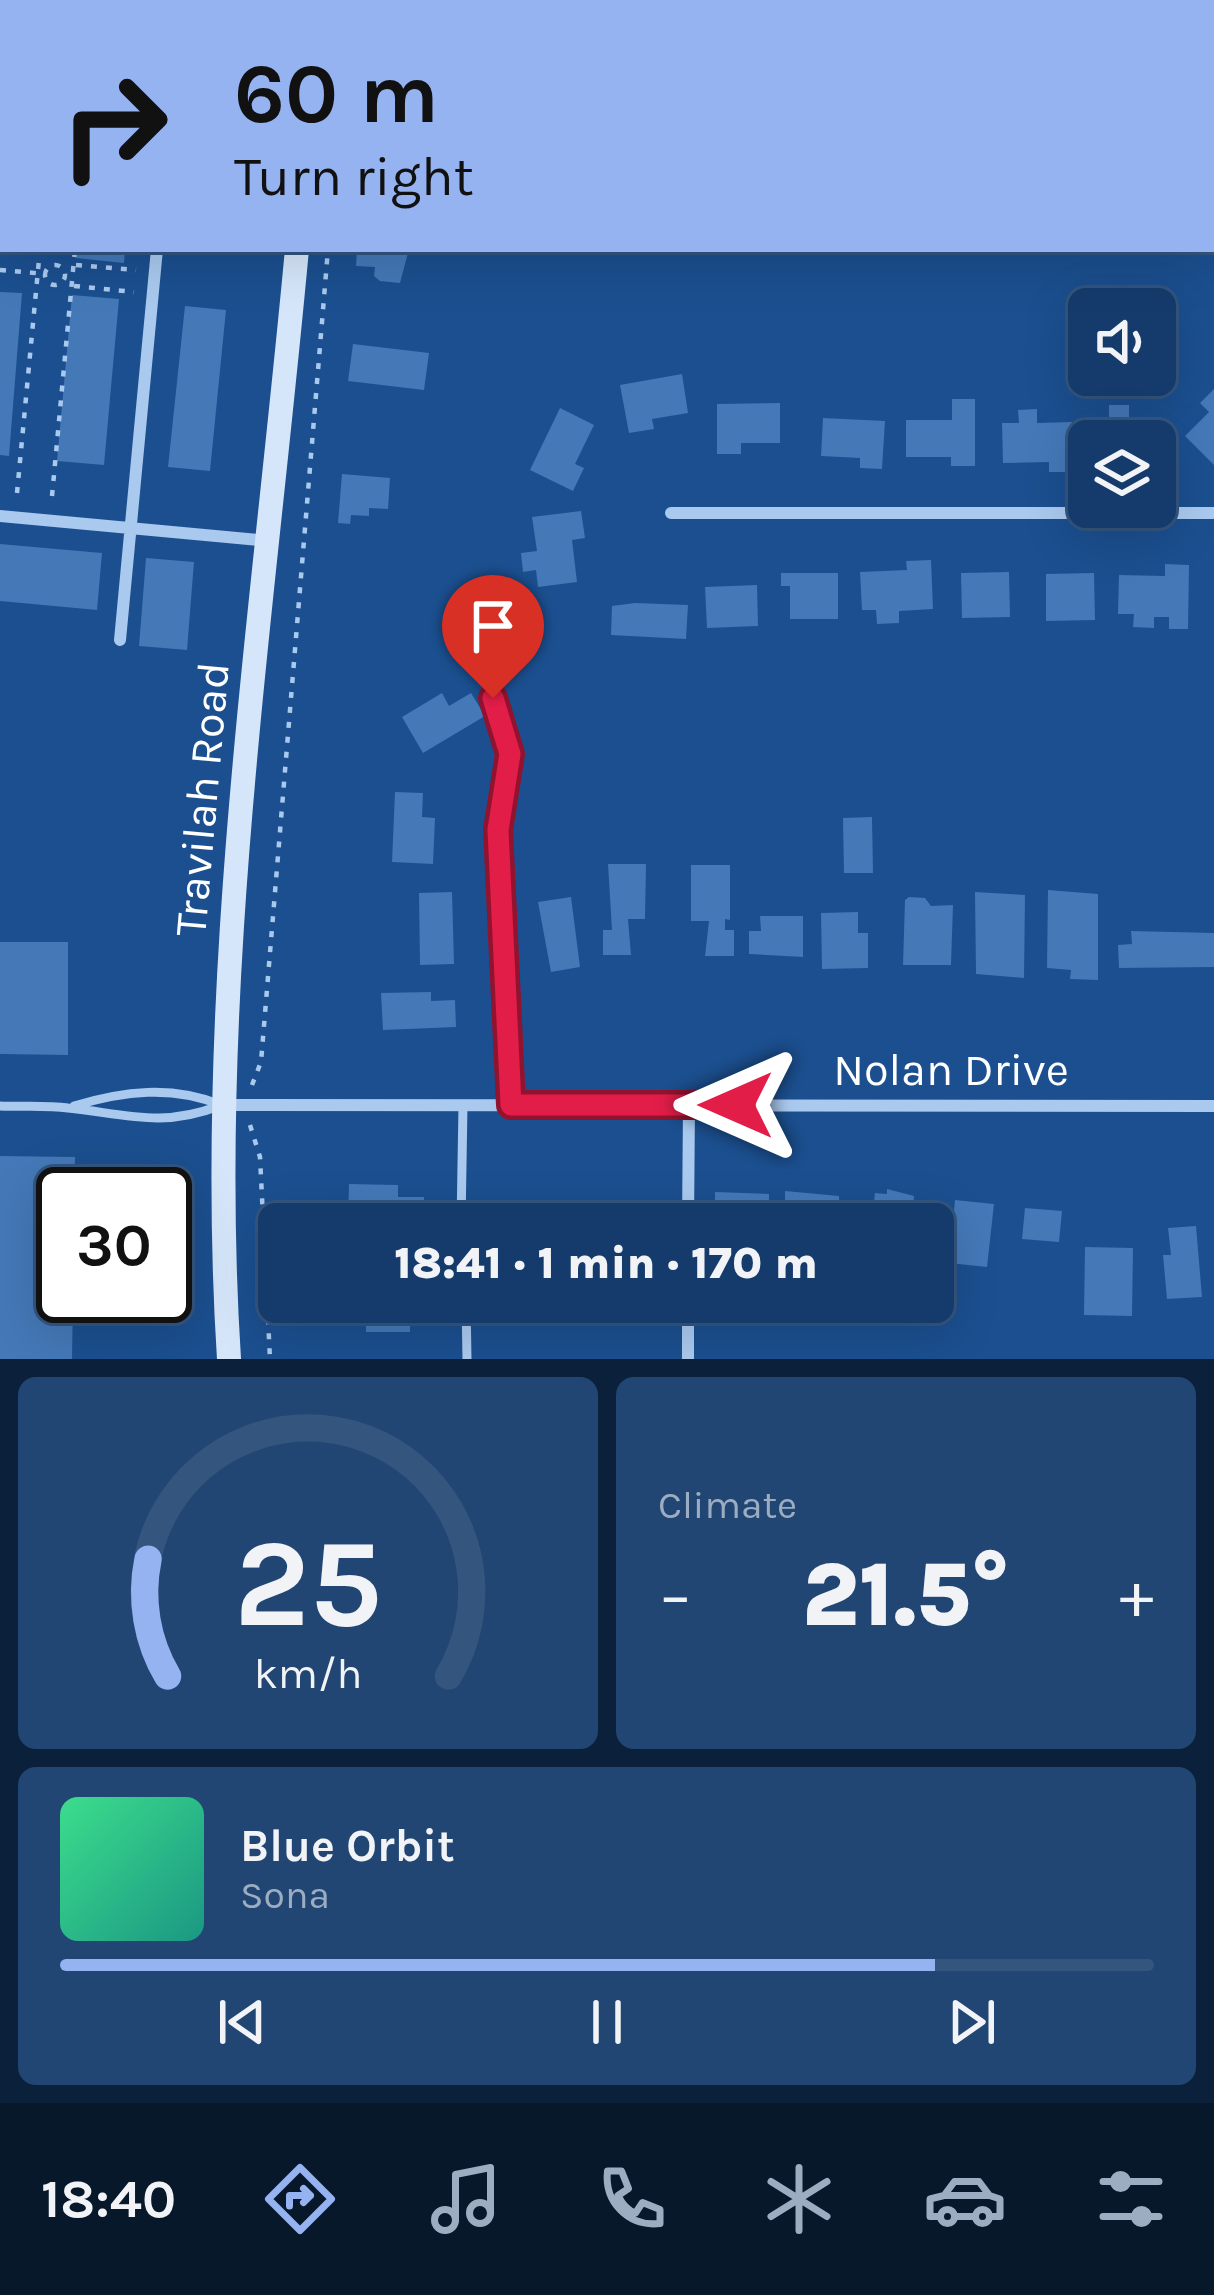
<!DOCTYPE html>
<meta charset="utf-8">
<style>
:root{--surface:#143b6b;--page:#214673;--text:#f1f3f6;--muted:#9dadc1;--line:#33557e;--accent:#95b2f1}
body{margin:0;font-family:Karla,sans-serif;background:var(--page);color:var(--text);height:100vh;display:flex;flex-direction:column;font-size:45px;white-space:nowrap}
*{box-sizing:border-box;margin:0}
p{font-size:39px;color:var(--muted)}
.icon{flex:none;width:66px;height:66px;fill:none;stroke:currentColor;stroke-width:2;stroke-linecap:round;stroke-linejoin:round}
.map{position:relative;height:1359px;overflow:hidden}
.panel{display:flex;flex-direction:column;gap:18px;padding:18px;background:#0b203b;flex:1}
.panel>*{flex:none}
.hud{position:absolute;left:0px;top:0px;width:1215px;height:252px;box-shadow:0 12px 48px #0002,0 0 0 3px var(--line);background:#95b2f1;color:#111;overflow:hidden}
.buttons{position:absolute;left:1068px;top:288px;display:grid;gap:24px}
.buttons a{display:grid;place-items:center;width:108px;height:108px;border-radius:18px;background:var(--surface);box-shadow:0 12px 48px #0002,0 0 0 3px var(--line);font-size:60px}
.speed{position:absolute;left:36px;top:1167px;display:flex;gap:24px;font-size:60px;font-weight:700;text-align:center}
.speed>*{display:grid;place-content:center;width:156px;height:156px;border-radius:50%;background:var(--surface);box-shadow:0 12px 48px #0002,0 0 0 3px var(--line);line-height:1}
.speed .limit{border:6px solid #111;border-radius:18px;background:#fff;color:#111}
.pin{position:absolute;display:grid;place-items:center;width:102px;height:102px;color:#fff;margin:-123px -51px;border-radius:50% 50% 50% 0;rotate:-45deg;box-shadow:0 0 12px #0007}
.pin .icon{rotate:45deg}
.me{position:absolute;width:132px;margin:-66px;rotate:270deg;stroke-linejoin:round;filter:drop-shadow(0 0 9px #0008)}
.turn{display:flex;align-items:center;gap:42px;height:252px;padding:0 36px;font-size:54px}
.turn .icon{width:156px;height:156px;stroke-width:2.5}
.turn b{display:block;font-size:84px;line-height:102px}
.big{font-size:90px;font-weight:800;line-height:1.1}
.panel .card{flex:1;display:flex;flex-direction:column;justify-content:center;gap:18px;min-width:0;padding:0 42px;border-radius:18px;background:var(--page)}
.panel .dial{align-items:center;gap:0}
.dial svg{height:312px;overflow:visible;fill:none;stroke:var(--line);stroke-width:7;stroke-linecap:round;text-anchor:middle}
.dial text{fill:var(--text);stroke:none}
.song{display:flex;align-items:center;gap:36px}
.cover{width:144px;height:144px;border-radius:18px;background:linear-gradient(135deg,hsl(150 70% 55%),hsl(170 70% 35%))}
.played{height:12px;border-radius:6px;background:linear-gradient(90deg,var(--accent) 80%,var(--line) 80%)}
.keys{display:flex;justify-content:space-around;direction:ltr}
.heat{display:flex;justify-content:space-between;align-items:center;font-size:66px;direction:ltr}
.panel .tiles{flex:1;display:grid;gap:18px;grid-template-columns:1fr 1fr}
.card:last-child{grid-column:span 2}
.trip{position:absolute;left:258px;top:1203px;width:696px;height:120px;border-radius:18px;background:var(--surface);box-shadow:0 12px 48px #0002,0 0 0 3px var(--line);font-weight:800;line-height:120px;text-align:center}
.menu{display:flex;height:192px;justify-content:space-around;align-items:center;background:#08182b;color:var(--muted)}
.menu .icon{width:84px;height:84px}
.menu .current{color:var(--accent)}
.menu b{font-size:54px;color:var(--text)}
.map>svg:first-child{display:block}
.building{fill:#4478b7}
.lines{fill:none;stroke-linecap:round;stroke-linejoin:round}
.path{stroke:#a9c9ee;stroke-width:4.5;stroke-dasharray:6 9;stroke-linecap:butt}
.lane{stroke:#a9c9ee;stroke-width:9}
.street{stroke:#a9c9ee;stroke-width:12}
.secondary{stroke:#d6e6fa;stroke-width:24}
.route-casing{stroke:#92132f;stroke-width:30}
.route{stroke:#e11d48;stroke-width:21}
.labels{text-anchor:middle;stroke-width:12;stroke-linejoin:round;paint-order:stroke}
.street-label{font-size:45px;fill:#fff;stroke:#1b4f8f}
</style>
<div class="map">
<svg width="1214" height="1359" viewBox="0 0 1214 1359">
<rect width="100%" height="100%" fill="#1b4f8f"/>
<path class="building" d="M77,249H125L124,263L76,258Z
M357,249H409L400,283L380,281L374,276L375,267L356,266Z
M0,292L22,293L9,456L0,455Z
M72,295L119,299L104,465L57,461Z
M185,306L226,310L210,471L168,467Z
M353,344L429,353L424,390L348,381Z
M682,374L688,413L652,419L654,429L629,433L620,385Z
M1214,389V465L1185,436L1209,412L1200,403Z
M952,399H975V466H951V457H906V420H952Z
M780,403V443H741V454H717V404Z
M1109,405H1129V418H1163V468H1155V441H1093V419L1109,418Z
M560,408L594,425L575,464L584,468L573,491L530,470Z
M1037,409V423L1072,422L1073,472H1049V462L1003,463L1002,423H1019L1018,410Z
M823,418L885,421L882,469L860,468V458L821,456Z
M342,474L390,478L388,509L369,508V516L351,515L350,524L338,523Z
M581,511L585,538L572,540L577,582L538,587L536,570L523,572L521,553L537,551L532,517Z
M0,544L102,553L97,610L0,601Z
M146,558L194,562L187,650L139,646Z
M931,560L933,609L899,611V623L877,624L876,610H862L860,572L907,570L906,561Z
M1165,564L1189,565L1188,629H1169V617H1154V628L1133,627L1134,614H1118L1119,575L1165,576Z
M1009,572L1010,617L962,618L961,573Z
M781,573H838V619H790V586H781Z
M1094,573L1095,620L1046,621V574Z
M757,585L758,626L707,628L705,587Z
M635,603L688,605L686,639L611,635L612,606Z
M442,693L449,706L471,693L485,716L423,753L402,717Z
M395,792L423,793L422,817L435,818L433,864L392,862Z
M872,817L873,873H844L843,818Z
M608,864H646L645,919H628L631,955H603V930H612Z
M691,865H730V920L725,919V930H734V956H705L709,921H691Z
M1048,890L1098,894V980L1070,979L1071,970L1047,968Z
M452,892L454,964L420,965L419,893Z
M975,892L1025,895L1024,978L976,974Z
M571,897L580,967L551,972L538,902Z
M909,897L925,898L931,906L953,905L951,965H903L905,900Z
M858,912V933H868V968L822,969L821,913Z
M760,916H803V957L749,954V931H761Z
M1131,931L1214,933V967L1119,968L1118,945L1132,944Z
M0,942H68V1055L0,1054Z
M431,992V1001L455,1000L456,1027L383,1030L381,993Z
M0,1156L75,1157L74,1194H63V1296H73L72,1359H0Z
M349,1184L398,1185V1197H424L423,1224H348Z
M887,1189L914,1196L912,1224L859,1222L861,1201L874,1202L875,1193L887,1194Z
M785,1191L839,1196L840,1224H785Z
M715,1192L769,1194V1224L715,1220Z
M955,1200L994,1204L987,1267L949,1263Z
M638,1205H664L665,1224H638Z
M1025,1208L1062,1211L1059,1242L1022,1239Z
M493,1211L547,1212V1224H493Z
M1196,1226L1202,1297L1167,1299L1163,1255H1171L1168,1228Z
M1085,1247L1133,1248L1132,1316L1084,1315Z
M353,1302H410V1332H366V1322H353Z"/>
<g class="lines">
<path class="path" d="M62,3L63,0
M99,3V0
M352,3V0
M0,60H3
M76,265L136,270
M45 275a10 10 0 1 1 20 0a10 10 0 1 1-20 0Z
M0,270L46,274
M74,286L134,292
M17,493L40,249
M52,496L75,249
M252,1085L261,1062L328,249
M250,1125L260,1157L270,1359"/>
<path class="lane" d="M493,698L510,754L498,830L511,1105
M0,1106C22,1107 46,1105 68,1108C125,1114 162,1128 219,1106
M74,1106C123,1091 172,1085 221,1105
M461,1224L463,1105
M466,1302L467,1359"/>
<path class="street" d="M179,3L180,0
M671,513H1214
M0,516L269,541
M120,640L157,249
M225,1105L1214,1106
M688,1224L689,1105
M688,1359V1302"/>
<path class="secondary" d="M319,3V0
M229,1359C205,987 263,618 297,249"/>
</g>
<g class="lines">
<defs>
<path id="route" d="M493,698L510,754L498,830L511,1105H736"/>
</defs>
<use href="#route" class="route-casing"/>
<use href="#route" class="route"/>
</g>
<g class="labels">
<g class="street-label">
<text transform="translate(201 799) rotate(-85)" y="16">Travilah Road</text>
<text x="951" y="1085">Nolan Drive</text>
</g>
</g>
</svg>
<div class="buttons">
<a><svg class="icon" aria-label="sound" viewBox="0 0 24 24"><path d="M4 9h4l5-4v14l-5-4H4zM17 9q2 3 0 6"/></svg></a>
<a><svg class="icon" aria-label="layers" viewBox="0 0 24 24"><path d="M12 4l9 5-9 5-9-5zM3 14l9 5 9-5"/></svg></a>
</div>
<div class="speed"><div class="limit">30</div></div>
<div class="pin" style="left:493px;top:698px;background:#d93025"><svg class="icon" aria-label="arrive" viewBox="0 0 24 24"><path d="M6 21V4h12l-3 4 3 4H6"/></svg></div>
<svg class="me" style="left:736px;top:1105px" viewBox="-20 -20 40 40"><path d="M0-17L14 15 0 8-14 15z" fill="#e11d48" stroke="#fff" stroke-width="4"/></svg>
<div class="trip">18:41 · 1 min · 170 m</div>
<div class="hud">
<div class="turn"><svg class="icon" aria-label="right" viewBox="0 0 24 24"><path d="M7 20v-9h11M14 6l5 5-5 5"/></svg><div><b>60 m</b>Turn right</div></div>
</div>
</div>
<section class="panel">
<div class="tiles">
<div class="card dial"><svg viewBox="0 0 100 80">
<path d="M14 69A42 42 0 1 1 86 69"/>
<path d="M14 69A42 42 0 0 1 9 39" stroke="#95b2f1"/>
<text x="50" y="56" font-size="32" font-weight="700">25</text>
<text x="50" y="72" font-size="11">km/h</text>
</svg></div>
<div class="card"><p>Climate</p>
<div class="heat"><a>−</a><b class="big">21.5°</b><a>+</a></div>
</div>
<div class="card">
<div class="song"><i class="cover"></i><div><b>Blue Orbit</b><p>Sona</p></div></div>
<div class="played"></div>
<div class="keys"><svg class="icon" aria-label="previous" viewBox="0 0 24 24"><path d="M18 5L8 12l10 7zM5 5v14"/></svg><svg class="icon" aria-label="pause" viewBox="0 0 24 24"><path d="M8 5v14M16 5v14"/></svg><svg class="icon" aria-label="next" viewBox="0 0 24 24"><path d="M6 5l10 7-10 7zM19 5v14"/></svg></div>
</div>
</div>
</section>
<nav class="menu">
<b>18:40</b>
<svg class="icon current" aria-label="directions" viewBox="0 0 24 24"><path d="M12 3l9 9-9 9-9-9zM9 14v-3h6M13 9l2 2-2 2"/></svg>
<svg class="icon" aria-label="music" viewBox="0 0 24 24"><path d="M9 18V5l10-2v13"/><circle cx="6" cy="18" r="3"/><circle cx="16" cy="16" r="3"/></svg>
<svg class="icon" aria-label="phone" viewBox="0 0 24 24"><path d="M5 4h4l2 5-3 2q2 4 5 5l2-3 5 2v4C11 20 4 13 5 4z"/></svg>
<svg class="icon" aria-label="climate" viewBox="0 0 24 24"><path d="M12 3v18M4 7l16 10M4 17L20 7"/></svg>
<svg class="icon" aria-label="car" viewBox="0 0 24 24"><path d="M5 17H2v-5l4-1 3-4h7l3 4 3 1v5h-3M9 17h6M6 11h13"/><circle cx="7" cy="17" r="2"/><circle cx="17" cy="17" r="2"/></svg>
<svg class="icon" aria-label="filters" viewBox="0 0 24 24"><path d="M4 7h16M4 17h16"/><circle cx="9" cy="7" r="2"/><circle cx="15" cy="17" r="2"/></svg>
</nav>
